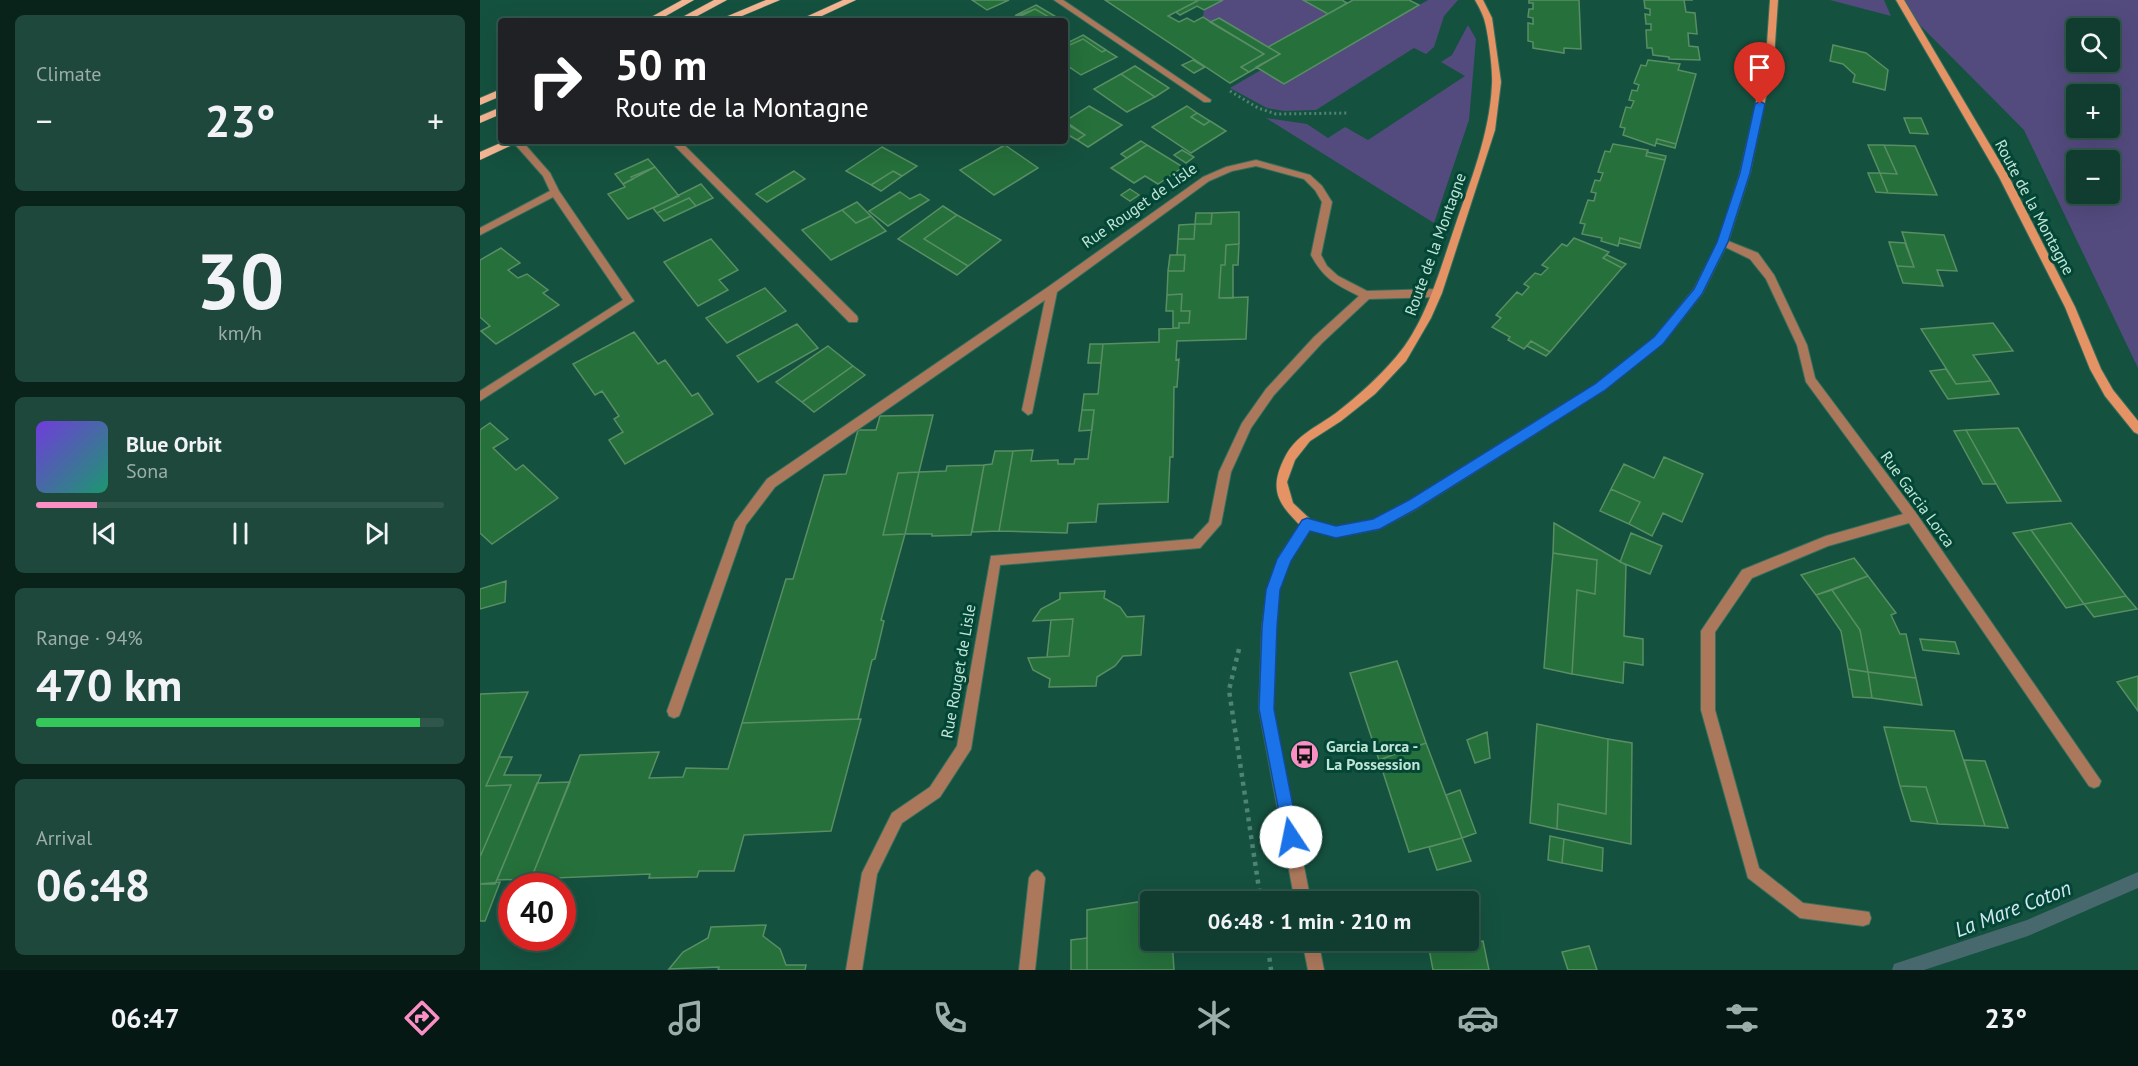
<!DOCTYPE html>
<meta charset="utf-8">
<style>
:root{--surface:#103d2f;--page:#1e483b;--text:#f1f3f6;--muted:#9caeaa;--line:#30564b;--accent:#fb8fc5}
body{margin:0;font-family:"PT Sans",sans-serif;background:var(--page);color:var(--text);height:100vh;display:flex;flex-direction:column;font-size:22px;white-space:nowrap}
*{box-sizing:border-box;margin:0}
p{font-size:20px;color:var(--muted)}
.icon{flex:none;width:33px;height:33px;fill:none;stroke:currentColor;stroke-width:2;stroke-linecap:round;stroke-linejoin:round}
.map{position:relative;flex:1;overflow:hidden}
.panel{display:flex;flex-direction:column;gap:15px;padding:15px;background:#09221a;width:480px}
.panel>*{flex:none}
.top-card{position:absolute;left:18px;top:18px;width:570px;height:126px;border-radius:6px;box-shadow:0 6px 24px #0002,0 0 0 2px var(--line);background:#202124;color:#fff;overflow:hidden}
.buttons{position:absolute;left:1586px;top:18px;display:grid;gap:12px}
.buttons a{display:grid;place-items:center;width:54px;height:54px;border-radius:6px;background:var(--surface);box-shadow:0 6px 24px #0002,0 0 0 2px var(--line);font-size:30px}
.speed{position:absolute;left:18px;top:873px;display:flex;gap:12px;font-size:30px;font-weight:700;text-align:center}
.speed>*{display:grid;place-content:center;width:78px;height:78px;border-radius:50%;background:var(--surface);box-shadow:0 6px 24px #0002,0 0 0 2px var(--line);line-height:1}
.speed .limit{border:9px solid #d22;background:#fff;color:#111}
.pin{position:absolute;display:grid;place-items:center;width:51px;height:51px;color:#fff;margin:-62px -26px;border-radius:50% 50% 50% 0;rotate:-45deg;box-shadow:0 0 6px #0007}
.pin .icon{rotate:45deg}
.me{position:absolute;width:66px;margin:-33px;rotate:349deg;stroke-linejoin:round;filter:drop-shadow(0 0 4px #0008)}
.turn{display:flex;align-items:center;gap:21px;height:126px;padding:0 18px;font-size:27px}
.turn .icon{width:78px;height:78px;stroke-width:2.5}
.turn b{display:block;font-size:42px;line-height:51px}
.big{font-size:45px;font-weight:700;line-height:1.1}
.panel .widget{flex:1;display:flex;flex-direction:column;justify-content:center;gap:9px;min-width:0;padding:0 21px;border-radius:9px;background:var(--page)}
.panel .dial{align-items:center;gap:0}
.dial b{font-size:78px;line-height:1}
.song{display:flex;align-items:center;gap:18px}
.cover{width:72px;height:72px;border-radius:9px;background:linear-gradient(135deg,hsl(260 70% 55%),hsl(160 70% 35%))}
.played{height:6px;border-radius:3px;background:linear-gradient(90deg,var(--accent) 15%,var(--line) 15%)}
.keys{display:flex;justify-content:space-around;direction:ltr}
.heat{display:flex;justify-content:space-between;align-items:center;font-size:33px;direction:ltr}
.charge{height:9px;border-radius:4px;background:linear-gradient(90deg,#34c759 94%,var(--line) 0)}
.trip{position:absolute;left:660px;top:891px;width:339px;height:60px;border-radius:6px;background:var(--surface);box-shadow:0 6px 24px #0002,0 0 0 2px var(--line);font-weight:700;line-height:60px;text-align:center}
.dock{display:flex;height:96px;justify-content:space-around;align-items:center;background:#061813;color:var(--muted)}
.dock .icon{width:42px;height:42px}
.dock .selected{color:var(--accent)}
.dock b{font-size:27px;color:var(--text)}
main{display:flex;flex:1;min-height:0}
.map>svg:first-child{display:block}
.green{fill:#534b7e;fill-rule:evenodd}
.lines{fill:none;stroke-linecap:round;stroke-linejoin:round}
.stream{fill:#47686d;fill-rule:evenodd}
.building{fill:#25703b;stroke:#598e64;stroke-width:1.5}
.service-casing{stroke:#376f5d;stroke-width:2}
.minor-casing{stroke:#376f5d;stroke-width:2}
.tertiary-casing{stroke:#376f5d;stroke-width:2}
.secondary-casing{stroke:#376f5d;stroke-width:2}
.primary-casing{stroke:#376f5d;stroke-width:1}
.path-far1{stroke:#4f8372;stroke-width:3;stroke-dasharray:2 3;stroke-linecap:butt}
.path{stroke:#4f8372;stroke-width:4.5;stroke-dasharray:4 5;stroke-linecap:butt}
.service{fill:#ac785c;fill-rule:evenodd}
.minor{fill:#ac785c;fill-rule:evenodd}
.tertiary{fill:#ac785c;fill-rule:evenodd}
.secondary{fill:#e59364;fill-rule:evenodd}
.primary{fill:#f4b592;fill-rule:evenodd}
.route{fill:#1a73e8;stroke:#114b97;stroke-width:1.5}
.labels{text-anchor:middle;stroke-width:6;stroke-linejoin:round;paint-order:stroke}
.street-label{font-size:16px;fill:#c1e5d7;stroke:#044635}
.poi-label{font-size:16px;font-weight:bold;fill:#c1e5d7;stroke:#044635;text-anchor:start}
.near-water-label{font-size:21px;font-style:italic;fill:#d2e8f4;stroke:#044635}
</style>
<main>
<section class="panel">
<div class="widget"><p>Climate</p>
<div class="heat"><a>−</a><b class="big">23°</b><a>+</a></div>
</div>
<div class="widget dial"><b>30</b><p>km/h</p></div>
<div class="widget">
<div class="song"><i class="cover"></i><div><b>Blue Orbit</b><p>Sona</p></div></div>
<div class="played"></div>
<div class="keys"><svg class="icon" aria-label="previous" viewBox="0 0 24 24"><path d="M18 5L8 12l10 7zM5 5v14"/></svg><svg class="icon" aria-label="pause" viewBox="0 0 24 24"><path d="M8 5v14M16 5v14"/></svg><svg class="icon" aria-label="next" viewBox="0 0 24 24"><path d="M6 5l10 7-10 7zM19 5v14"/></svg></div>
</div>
<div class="widget"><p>Range · 94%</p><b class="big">470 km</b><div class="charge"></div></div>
<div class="widget"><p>Arrival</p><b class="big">06:48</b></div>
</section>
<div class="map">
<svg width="1658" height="970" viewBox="0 0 1658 970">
<rect width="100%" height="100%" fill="#15513f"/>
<path class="green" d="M743,0H823L848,14L788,47L739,18L730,22L723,17L724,10Z
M948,0H978L964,16L954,47L946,54L934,48L836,110L804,111L787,108L750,88L781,70L804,84Z
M1350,0H1404L1411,16Z
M1415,0H1658V368L1544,130ZM1596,28H1629V62H1596ZM1596,94H1629V128H1596ZM1596,160H1629V194H1596Z
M988,25L996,39L989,120L954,223L786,118L827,124L848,138L865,127L888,140L985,76L961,62L972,55Z"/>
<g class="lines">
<path class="stream" d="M1658,872V888L1548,936L1444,970H1412L1414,964L1420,962L1547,920Z"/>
</g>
<path class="building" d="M492,0H529L507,10Z
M625,0H719L688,16L699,22L707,18L714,22L723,17L784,54L761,67L769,72L750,83Z
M719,0H743L724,10L717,6L700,15L696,12Z
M823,0H862L867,3L848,14Z
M873,0H929L939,5L804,84L776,67L800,54L788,47Z
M1049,0H1099L1101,49L1084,48V53L1053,48V42L1048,41V23L1053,24V18L1048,17L1049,9H1053V3H1049Z
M1164,0H1213H1204L1206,12L1215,13L1217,34L1208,33L1209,46L1218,47L1220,60L1189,59V57L1173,55L1172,48H1167L1166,30H1171V24H1166L1165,14L1170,15V9L1165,8Z
M556,5L578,18L574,20L555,9L539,17L536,15Z
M555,9L574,20L578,18L582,21H523Z
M739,18L788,47L800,54L769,72L761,67L784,54L730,22Z
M603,35L626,50L622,52L603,39L585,47V44Z
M603,39L622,52L626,50L637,57L601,75L585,64V47Z
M1353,45L1386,53L1408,70L1405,90L1373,82L1375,75L1363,64L1350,61Z
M713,60L725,67L714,73L702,65Z
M1168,60L1200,64L1198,70L1216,74L1196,144L1177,139L1175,146L1143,135L1145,128L1140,127L1146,107L1151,108L1154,101L1149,100L1152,90L1157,91L1159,85L1154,83L1161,65L1166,66Z
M655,66L689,88L675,97L641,74Z
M641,74L675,97L647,112L614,89Z
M609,106L642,125L608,147L597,140L605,135L585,121Z
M707,106L717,113L711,117L724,125L730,121L746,131L711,153L672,127Z
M717,113L730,121L724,125L711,117Z
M1424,118H1441L1448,134L1430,133Z
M585,123L605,135L597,140L585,133Z
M1177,139L1196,144L1195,148L1176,143Z
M661,141L667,145L647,158L641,154Z
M1133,144L1168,150L1166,156L1185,160L1161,244L1140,238L1138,246L1121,241L1122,238L1102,234L1105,224L1100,223L1108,200L1114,201L1116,193L1111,192L1115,180L1120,181L1123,173L1118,172L1125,151L1130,152Z
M525,145L558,168L514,195L480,170Z
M667,145L703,167L678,184L665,176L654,183L631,168Z
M1388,145H1404L1417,174L1400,173Z
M1404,145L1435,146L1457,195L1408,193L1400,173L1417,174Z
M402,147L437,166L422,176L413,171L391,185L366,171Z
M702,150L714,157L706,163L694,155Z
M1167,152L1186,156L1185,160L1166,156Z
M168,159L175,167L143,184L135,174Z
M175,167L199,196L148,219L128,194L145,187L143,184L153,179L151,177Z
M314,171L325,179L287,202L276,194Z
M413,171L422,176L401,191L391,185Z
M1388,173H1400L1408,193L1396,192Z
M221,184L233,198L216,206L209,198L177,213L173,208Z
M650,189L659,195L650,201L641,195Z
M420,192L430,199L440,194L449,200L408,226L389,211Z
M209,198L216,206L184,221L177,213Z
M377,202L391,216L376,223L362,210Z
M463,206L477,215L444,239L488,266L477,275L418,239Z
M362,210L376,223L391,216L406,231L351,260L322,230Z
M759,212V244L746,245L745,265H741L739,298L768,297L766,339L697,341L696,360L699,359L697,387H694L693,457H690L688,502L618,504L616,522L588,523L587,533L519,531L533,451L553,450L551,461L578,460V464H594L595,459H608L614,410H602L604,394H618L623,344L679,342V329L699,328V323H709L710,311H701L702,294L687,295L688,271H704L705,255H697L698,239H714L715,224H731L732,213Z
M716,213H732L731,224H715Z
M477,215L521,240L488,266L444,239Z
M715,224L714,239H698L699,225Z
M1422,232L1464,235L1477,271L1457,270L1463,286L1423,283L1417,266L1434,267Z
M1094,238L1129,252L1123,258L1142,268L1070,352L1051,341L1044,349L1028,340L1030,337L1012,327L1021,318L1016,315L1037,292L1042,295L1049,287L1044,284L1055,273L1061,275L1068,268L1062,265L1082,244L1087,246Z
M1140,238L1161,244L1160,248L1139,243Z
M231,239L258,270L239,280L248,290L218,306L184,262Z
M1409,242L1425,243L1434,267L1417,266Z
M759,244L758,265H753V298H739L741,265H745L746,245Z
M21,248L40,263L28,270L38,278L47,274L68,290L63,293L79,305L16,344L1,331L10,326L0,317V260Z
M690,255H705L704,271H688Z
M1127,255L1146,264L1142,268L1123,258Z
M285,288L306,311L247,343L226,318Z
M702,294L701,311H710L709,323H699V328H693V311H686L687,295Z
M1513,323L1533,351L1493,355L1511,381L1476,384L1441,329Z
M317,324L338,348L278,382L257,356Z
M154,332L178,364L185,360L212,396L218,393L233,414L145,464L129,440L143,432L134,419L139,416L122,391L115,395L93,364Z
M1051,341L1070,352L1066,356L1047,346Z
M610,344H623L621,363H608Z
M348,346L373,366L322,402L296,382Z
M373,366L385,375L334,412L322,402Z
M1466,369L1476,384L1511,381L1519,394L1468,399L1450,371Z
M602,410H614L612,430L599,431Z
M453,415L439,472L418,473L403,535L425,534L401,620L404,621L395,659L392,660L378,719L262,723L306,579H313L344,475L366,474L378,430H396L400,416Z
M10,423L28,439L13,448L36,470L43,465L78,498L12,544L0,533V430Z
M1538,428L1569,481L1581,501L1527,503L1486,430Z
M1486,430L1516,484H1503L1474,431Z
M515,451H533L519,531L492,532L504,465L512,464Z
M1184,457L1223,474L1202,522L1183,513L1172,536L1149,524L1160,502L1131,489L1144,464L1174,478Z
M504,465L491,535L452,536V534H425L439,472L466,471L467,466Z
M439,472L425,534L403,535L418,473Z
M1131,489L1160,502L1149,524L1120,511Z
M1074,523L1146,565L1144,636L1163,639V665L1144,662L1143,683L1092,674L1097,590L1115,594L1117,560L1073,553Z
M1591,523L1646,596L1604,604L1551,530Z
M1551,530L1604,604L1586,608L1533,533Z
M1151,533L1182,546L1170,574L1140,562Z
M1073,553L1117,560L1115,594L1097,590L1092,674L1064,668Z
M1374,558L1388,576L1336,595L1321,575Z
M1388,576L1416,613L1411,615L1420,634H1426L1436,678L1388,672L1380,630L1352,590Z
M26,581L25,602L0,609V589Z
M1352,590L1380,630L1388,672L1368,669L1361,631L1336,595Z
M625,591L624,598L640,607L647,617L664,616L661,655L643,656L635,666L617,677L616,686L569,687L570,679L553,670L548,658L589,656L593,619L553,621L561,609L580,599V593Z
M1646,596L1657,609L1614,617L1604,604Z
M593,619L589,656L567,657L571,620Z
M1440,639L1475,642L1479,654L1443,650Z
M917,661L946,743L899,760L870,673Z
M1368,669L1388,672L1392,698L1373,697Z
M1388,672L1436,678L1442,705L1392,698Z
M1658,676V711L1637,682Z
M48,692L6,786L31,785L0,857V694Z
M381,719L351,831L264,835L254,871H219L217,877L169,878L170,874L51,879L100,755L179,752L169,778L203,777L206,768L248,769L262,723Z
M1057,724L1128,739L1126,814L1078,804L1077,829L1050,823Z
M1404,727L1474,731L1505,826L1458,824L1446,787L1420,786Z
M1007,732L1010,758L995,763L987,740Z
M1128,739L1152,743L1151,844L1077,829L1078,804L1126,814Z
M946,743L982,838L929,852L899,760Z
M19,757H32L24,775H61L15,884H0V857L31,785L6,786Z
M1484,760L1505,761L1528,828L1505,826Z
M90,782L51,879L17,880L57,783Z
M1420,786L1446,787L1458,824L1431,821Z
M980,790L996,833L982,838L966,795Z
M1070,836L1084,839L1082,863L1068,860Z
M982,838L991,861L957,870L949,847Z
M1084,839L1123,848L1122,871L1082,863Z
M20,882L5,921H0V884Z
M689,897L690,902H670V940H692L694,970H607V910Z
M286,925L283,936L300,949L306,965H326L325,970H238L239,967L189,969L203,952L228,938L231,927Z
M607,938V970H591V940Z
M1003,941L1009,970H953L949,949Z
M1109,946L1117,970H1088L1082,952Z"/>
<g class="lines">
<defs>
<path id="service" d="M574,0H583L731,100L730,102H724Z
M190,141H200L377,316L378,319L377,322H369Z
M1243,239L1278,253L1294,275L1327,345L1335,378L1436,513L1621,781L1619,786L1614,788L1609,786L1429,523L1348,546L1272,578L1235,632V710L1279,868L1323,903L1389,912L1391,918L1389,924L1383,926L1320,918L1268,878L1221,710V631L1262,570L1346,536L1423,514L1326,382L1317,345L1286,279L1270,259L1239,244L1238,242Z"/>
<path id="minor" d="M32,141H42L70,173L79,191L154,301L0,401V391L143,300L73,197L0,235V228L70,191L63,176Z
M776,160L830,175L842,186L852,202L841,255L847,266L858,276L887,291L957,289L962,293L957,297L889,299L842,343L794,395L771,428L751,472L741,524L720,548L520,565L491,749L460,797L422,823L397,874L382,970H366L382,873L412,813L450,787L477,746L511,556L713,539L729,522L739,472L762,423L786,389L834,337L879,296C855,284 844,279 831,255L842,202L835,190L824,179L776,166L752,171L729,181L577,292L552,413L548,415L542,410L565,300L295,487L266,525L201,711L199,716L194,718L189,716L187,711L255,522L287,479L568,287L723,177L746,167Z
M557,870L562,873L565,878L555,970H539L549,878L552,873Z"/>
<path id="tertiary" d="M827,519L831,520L833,524L809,561L799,590L796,627L793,709L831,902H815L779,709L782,627L787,590L800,555L823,520Z
M822,940H838L844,970H828Z"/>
<path id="secondary" d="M995,0H1003L1012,18L1021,82L1015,130L962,293L951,318L926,361L895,394L861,421L830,441L815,460L807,482L813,503L831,520L856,527L893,520L930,500L1116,384L1175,337L1214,289L1238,242L1260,173L1286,58L1290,0H1298L1294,58L1270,173L1248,242L1222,294L1183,343L1124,390L938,508L899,529L856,537L827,529L823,528C798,504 788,490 805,457C816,435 837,427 856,413C878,396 898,378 916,357C945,324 960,270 974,229C990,182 1010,134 1012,84C1013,71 1008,28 1003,16C1001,11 998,5 995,0Z
M1416,0H1424L1529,177L1595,307L1621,369L1633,390L1658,421V434L1654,432L1625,396L1610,369L1585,307L1519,177Z"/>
<path id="primary" d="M202,0H214L177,21H164Z
M234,0H247L208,21H195Z
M286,0H300L250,21H236Z
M363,0H376L331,21H317Z
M21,89V96L0,105V98Z
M21,107V114L0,123V116Z
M25,141H41L0,160V152Z"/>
</defs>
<use href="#service" class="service-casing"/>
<use href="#minor" class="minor-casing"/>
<use href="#tertiary" class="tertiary-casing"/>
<use href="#secondary" class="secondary-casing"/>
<use href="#primary" class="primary-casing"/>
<path class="path-far1" d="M750,91L778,108L796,114L869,113"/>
<path class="path" d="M759,649L749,690L781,902
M787,940L791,970"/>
<use href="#service" class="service"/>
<use href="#minor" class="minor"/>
<use href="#tertiary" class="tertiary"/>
<use href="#secondary" class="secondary"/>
<use href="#primary" class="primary"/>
</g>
<path class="route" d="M1280,101L1285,104L1270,173L1248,242L1222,294L1183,344L1124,391L938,508L900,529L856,538L830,531L811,561L800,590L797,627L794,709L819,837L817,843L811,846L805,843L779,709L782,627L786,590L797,559L822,520L827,518L856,526L893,519L929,500L1115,384L1174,337L1214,289L1237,242L1260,173L1275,104Z"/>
<defs>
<symbol id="bus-disc" viewBox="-11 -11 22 22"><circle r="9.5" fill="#fb8fc5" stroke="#044635"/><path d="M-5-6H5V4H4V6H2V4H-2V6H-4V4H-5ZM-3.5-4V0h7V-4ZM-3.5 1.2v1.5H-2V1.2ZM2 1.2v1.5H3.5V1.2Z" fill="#111"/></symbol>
</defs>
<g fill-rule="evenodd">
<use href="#bus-disc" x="808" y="738" width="33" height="33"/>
</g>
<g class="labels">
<g class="street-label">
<text transform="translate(659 205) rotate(-35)" y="6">Rue Rouget de Lisle</text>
<text transform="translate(1555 207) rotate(62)" y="6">Route de la Montagne</text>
<text transform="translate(955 244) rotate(-70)" y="6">Route de la Montagne</text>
<text transform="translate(1438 499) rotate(54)" y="6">Rue Garcia Lorca</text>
<text transform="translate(478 671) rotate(-80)" y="6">Rue Rouget de Lisle</text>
</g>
<g class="poi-label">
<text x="846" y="752">Garcia Lorca -<tspan x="846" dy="18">La Possession</tspan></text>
</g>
<g class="near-water-label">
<text transform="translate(1533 909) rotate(-21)" y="7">La Mare Coton</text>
</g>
</g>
</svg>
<div class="buttons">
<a><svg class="icon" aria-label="search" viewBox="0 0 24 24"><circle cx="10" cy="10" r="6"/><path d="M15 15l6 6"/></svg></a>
<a>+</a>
<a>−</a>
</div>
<div class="speed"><div class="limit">40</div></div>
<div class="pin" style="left:1280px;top:104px;background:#d93025"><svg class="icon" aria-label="arrive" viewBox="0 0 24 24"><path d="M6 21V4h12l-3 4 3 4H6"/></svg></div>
<svg class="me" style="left:811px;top:837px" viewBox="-20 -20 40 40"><circle r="19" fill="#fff"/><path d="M0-13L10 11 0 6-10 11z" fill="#1a73e8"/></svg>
<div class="trip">06:48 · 1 min · 210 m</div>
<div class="top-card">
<div class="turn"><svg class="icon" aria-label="right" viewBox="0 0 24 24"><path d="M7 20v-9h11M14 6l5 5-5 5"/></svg><div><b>50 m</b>Route de la Montagne</div></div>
</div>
</div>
</main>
<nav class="dock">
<b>06:47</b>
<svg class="icon selected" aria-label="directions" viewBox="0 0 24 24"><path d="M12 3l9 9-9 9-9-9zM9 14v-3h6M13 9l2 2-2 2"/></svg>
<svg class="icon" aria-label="music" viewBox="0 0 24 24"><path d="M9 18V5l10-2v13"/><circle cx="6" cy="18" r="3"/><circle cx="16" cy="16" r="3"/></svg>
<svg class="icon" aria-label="phone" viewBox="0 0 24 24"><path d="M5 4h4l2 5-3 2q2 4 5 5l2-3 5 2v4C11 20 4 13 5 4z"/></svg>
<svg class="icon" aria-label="climate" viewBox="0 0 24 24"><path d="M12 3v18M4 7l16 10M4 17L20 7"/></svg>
<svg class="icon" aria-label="car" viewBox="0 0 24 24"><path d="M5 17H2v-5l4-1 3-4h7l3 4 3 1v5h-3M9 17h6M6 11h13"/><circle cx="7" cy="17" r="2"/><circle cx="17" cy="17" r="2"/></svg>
<svg class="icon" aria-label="filters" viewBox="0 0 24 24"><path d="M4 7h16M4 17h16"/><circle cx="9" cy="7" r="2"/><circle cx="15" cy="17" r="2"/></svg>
<b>23°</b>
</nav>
